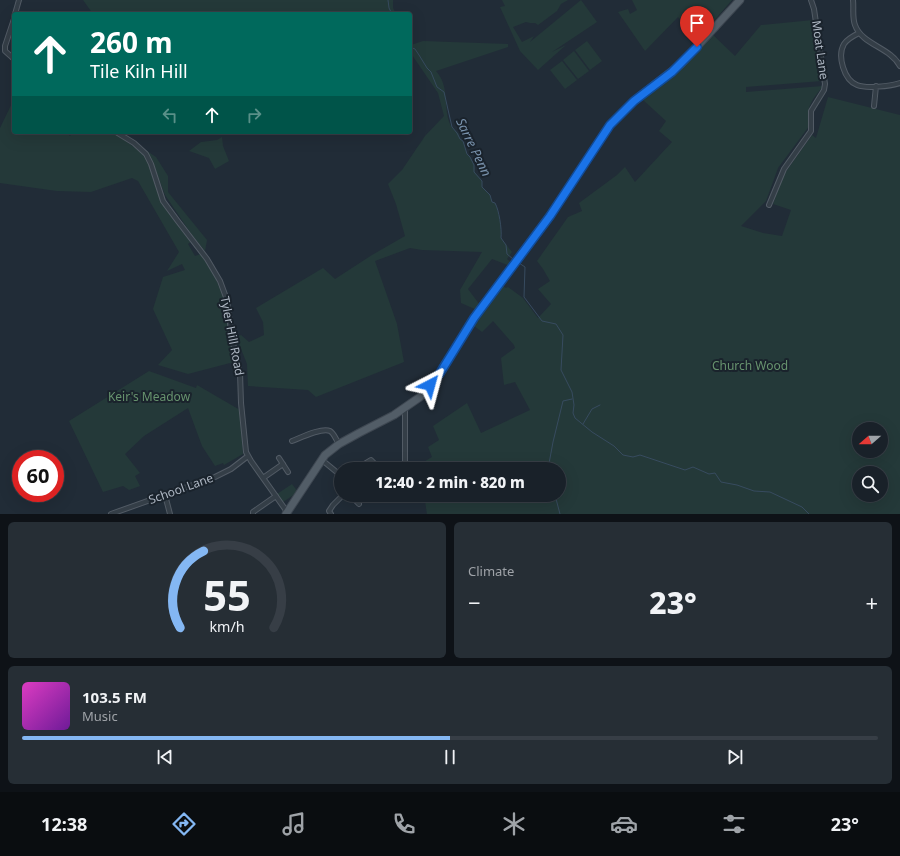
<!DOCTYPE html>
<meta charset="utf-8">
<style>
:root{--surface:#192129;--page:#262e35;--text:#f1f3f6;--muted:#9fa3a8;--line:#373e46;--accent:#84b7f3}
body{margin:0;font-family:"Noto Sans",sans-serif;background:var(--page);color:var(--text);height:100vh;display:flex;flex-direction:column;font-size:15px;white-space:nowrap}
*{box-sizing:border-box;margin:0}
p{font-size:13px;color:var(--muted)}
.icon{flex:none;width:22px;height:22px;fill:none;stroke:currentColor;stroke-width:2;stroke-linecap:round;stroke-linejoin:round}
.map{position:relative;height:514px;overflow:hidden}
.side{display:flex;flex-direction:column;gap:8px;padding:8px;background:#0e1217;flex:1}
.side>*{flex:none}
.hud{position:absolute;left:12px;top:12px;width:400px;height:122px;border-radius:4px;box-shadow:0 4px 16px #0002,0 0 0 1px var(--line);background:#00695c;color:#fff;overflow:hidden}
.needle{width:26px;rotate:250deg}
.fabs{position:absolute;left:852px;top:422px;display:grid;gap:8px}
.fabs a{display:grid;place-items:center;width:36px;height:36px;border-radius:50%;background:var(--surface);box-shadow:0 4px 16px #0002,0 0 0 1px var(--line);font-size:20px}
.speed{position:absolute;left:12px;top:450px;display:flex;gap:8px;font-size:20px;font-weight:700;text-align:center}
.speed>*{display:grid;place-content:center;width:52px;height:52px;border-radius:50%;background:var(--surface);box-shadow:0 4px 16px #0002,0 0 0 1px var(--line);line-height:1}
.speed .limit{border:6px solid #d22;background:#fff;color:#111}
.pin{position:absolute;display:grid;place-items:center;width:34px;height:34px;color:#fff;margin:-41px -17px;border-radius:50% 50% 50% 0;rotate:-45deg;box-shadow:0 0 4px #0007}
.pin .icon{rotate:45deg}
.me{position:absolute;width:44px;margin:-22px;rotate:39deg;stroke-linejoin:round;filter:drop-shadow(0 0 3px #0008)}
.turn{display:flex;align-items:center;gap:14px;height:84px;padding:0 12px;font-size:18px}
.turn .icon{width:52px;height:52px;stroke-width:2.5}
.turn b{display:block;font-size:28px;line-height:34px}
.lanes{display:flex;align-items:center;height:38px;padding:0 12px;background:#0003;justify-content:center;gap:20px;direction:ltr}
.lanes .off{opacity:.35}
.big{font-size:30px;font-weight:800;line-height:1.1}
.side .card{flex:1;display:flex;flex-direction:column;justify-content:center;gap:6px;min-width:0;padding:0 14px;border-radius:6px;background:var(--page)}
.side .dial{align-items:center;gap:0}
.dial svg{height:104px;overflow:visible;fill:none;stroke:var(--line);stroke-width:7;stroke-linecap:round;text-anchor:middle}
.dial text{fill:var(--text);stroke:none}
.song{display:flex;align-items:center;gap:12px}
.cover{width:48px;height:48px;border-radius:6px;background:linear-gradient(135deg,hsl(310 70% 55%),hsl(280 70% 35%))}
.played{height:4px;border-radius:2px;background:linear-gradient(90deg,var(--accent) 50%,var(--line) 50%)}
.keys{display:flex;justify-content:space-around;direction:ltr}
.heat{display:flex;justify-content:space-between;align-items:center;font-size:22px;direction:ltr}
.side .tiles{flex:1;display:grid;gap:8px;grid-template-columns:1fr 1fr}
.card:last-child{grid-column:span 2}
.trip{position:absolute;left:334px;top:462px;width:232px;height:40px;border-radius:20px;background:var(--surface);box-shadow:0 4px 16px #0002,0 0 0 1px var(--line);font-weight:800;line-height:40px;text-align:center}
.menu{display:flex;height:64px;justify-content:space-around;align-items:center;background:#0a0d10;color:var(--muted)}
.menu .icon{width:28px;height:28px}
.menu .on{color:var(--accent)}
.menu b{font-size:18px;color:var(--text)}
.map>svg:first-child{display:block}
.green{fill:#243939;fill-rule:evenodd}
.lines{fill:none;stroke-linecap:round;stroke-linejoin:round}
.stream{stroke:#374b5f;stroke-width:1}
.street-casing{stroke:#525b65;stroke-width:6}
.primary-casing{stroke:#3e4751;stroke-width:9}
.street{stroke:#343e47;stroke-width:4}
.primary{stroke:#525d67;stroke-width:7}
.route-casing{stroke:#114b97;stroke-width:10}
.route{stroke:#1a73e8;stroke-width:7}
.labels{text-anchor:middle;stroke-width:4;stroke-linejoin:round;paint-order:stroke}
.street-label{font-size:12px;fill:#afb8c4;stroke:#1a232c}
.park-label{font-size:12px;fill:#67936e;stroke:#1a232c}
.water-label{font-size:13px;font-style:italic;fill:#7891ab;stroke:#1a232c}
</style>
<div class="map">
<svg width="900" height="514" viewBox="0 0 900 514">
<rect width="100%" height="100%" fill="#212c37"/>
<path class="green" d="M83,0H393V8L396,14H387L386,11V14H93Z
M502,0H568L561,4L557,11L538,25L535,23H530L526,22L513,27L522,42L534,36L530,42L581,0L597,22L552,52L566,45L538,70L520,51L500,7L505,6Z
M632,0H732L699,38L678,17L645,51L618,12L628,9L630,14L637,10Z
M813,20L822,81L746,87V92L823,86C811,102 806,105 810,125L778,168L766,201L741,226L763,233L782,236L791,210L773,204L783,176L812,135L816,138L828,97L900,115V514H427L424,495H559V469H412L432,457L428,447L439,440L433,426L467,403L481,433L530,410L515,382L504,385L501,358L515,348L514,345L493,321L482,332L474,326L503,286L506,288L508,287L523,298L538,318L551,304L538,289L550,281L543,269L537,261L568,217L582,211L579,203L617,175L625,167L635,182L672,142L659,131L666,121L642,99L663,83L712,34L735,56L761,25ZM859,429H881V451H859ZM859,473H881V495H859Z
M423,41L508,44V47L436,71C451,88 442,108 451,126C453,129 456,131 458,133C460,137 459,138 463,141L467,154L470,157L474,165L475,172L482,181V187L490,195L492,202L495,203C499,210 502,229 501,238L512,252L507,259L512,263L510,266L492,259L468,289L480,305L477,310L461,303L460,290L482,252L422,250L410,248L375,261L397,324L404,362L316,397L308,390L248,386L247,364L239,344L236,345L234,338L241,335L249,342L264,335L263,322L256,308L323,268L335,279L372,255L405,236L396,204L388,184L402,170L425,136L444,116L438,93L410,52V44L411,45Z
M587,41L602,61L590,70L575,50Z
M574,51L589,71L578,79L563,60Z
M562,61L577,80L565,89L550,70Z
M14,99V132H65L70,136L73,132H114L138,150L147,158L156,188L166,208L192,241L188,244L195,256L201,254L215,276L227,307L228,324L234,362L188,374L158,365L172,350L153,309L163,277L185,270L182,264L167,271L179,252L138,181L132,178L91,192L57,191L0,183V128Z
M222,137L223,146L229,161L215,169L209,158L189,151L201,142L217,140Z
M141,147L156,157L168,176V192L207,240L205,251L194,238L165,195L153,163Z
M149,371L196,388L197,385L240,410L243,454L224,465L223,463L215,466L202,446L188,408L144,436L125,454L140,473L135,476L140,486L129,490L123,486L103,492L69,421Z
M292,484L298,492L283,502L277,494Z"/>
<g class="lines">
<path class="stream" d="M388,0L389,8L392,14
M410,47L415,49L419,55L427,68L431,72L437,87L444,92L452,127L457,133L460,139L463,141L467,154L470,157L474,165V172L482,181V187L490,195L492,202L495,203C499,210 502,229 501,238L506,245L507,254L513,259
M519,263L525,267L524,297L542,321L556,324L563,335L561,370L572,392L574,405L573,413L575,418L592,432L614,446L623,455L633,457L640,455L685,470L693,467L709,474L715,473L721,482L737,485L754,491L770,492L802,507L809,514
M583,424L592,409L600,405
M548,469L553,442L563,401L572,399
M555,495L560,514"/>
<defs>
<path id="street" d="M853,0C854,8 852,17 855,25C862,45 890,47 900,66
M15,14L19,0
M14,19L5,46V51L14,59
M859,33C853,36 847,39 844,44C837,56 844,80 857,85C867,89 890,86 900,83
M874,106L876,86
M116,132L134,143L146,154L151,164L163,201L177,220L207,259L220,281L227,300L232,339L240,373L241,403L246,452L251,461L285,509L288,511
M769,205L784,169L811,131V111L824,90L825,84L814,9L811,0
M405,408V468
M292,441C300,438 322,427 330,431C334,433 336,440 339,444
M279,458L288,472
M322,460L339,474L341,479
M356,469L371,460L374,463
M263,478L283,464
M165,495L170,514
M350,495L359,504
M111,514L215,477L231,469L248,456
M253,514V512L276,496
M331,514L329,511L333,505L343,495"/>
<path id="primary" d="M286,514L325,455L339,444L359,433L394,415L420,397L440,373L474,318L550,216L610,125L634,101L681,64L740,0"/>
</defs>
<use href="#street" class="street-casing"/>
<use href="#primary" class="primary-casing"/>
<use href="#street" class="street"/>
<use href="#primary" class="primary"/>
</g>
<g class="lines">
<defs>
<path id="route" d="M430,385L440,373L474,318L550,216L610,125L634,101L672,72L697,47"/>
</defs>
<use href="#route" class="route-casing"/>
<use href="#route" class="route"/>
</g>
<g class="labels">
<g class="street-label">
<text transform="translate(820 50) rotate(82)" y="4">Moat Lane</text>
<text transform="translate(232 336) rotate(79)" y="4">Tyler Hill Road</text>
<text transform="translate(181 489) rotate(-20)" y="4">School Lane</text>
</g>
<g class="park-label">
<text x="750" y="370">Church Wood</text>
<text x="149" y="401">Keir's Meadow</text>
</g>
<g class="water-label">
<text transform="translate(474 147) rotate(64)" y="5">Sarre Penn</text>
</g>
</g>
</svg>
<div class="fabs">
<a><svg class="needle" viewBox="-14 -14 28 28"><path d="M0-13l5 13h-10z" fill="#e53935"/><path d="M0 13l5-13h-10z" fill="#9fa3a8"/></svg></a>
<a><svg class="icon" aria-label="search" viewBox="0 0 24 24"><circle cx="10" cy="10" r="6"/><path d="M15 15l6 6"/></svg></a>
</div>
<div class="speed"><div class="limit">60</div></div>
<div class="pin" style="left:697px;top:47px;background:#d93025"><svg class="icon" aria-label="arrive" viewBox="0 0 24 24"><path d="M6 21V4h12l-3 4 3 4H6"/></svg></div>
<svg class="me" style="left:430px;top:385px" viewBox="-20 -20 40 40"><path d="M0-17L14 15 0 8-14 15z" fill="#1a73e8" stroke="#fff" stroke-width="4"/></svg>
<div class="trip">12:40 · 2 min · 820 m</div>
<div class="hud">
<div class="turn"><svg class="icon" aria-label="ahead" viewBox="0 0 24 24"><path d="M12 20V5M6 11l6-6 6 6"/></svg><div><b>260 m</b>Tile Kiln Hill</div></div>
<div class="lanes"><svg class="icon off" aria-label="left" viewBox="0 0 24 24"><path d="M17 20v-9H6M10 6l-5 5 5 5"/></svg><svg class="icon" aria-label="ahead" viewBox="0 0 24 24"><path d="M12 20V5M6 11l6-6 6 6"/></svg><svg class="icon off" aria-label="right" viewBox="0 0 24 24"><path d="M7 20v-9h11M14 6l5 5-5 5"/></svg></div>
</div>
</div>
<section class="side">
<div class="tiles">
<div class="card dial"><svg viewBox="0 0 100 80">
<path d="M14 69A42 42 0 1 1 86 69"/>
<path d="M14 69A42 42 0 0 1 32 10" stroke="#84b7f3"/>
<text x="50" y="56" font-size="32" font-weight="700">55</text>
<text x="50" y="72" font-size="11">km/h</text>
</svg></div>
<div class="card"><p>Climate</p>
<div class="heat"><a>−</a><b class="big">23°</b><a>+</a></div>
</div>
<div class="card">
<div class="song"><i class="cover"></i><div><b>103.5 FM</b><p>Music</p></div></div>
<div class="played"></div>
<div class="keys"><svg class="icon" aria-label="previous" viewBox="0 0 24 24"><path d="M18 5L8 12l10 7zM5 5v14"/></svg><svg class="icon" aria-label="pause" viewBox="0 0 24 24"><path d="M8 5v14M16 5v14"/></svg><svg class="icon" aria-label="next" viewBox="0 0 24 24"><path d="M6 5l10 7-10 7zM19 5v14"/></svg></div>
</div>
</div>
</section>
<nav class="menu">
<b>12:38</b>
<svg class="icon on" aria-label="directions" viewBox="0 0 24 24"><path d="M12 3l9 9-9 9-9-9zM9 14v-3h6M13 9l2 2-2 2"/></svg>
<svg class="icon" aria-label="music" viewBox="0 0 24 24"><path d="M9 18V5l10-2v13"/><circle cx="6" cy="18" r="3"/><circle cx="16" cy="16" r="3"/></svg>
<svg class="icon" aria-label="phone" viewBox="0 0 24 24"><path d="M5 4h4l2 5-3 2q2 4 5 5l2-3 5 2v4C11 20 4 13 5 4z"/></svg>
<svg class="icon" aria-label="climate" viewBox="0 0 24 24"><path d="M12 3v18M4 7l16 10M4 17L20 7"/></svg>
<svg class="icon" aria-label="car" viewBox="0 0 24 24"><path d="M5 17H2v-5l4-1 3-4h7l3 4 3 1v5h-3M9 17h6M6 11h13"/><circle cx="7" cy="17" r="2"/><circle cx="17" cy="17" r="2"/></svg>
<svg class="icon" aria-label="filters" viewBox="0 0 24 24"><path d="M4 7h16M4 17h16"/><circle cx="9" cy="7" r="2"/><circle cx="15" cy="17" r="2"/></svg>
<b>23°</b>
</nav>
